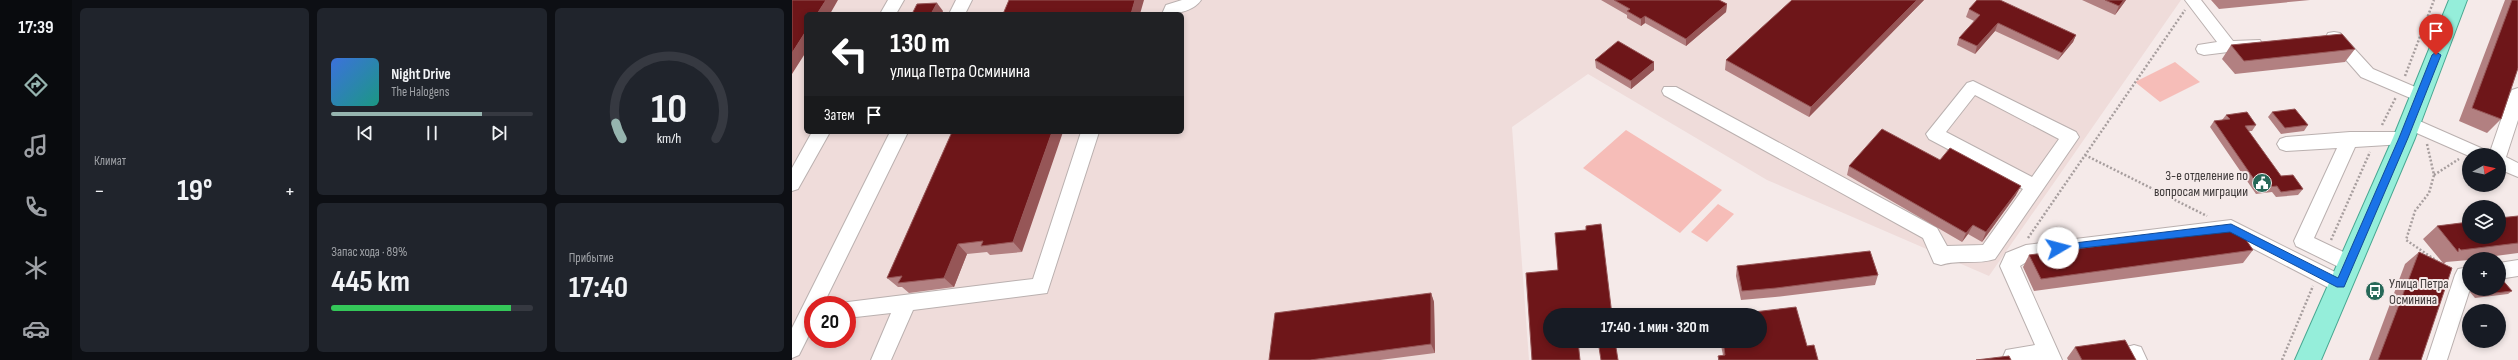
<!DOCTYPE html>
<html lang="ru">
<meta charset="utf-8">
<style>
:root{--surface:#171b24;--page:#20242c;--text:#f1f3f6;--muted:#9ea1a6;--line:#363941;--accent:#96b4af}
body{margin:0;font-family:"Sofia Sans Condensed",sans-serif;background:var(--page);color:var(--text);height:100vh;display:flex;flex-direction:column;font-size:15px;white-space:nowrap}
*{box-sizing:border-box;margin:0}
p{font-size:13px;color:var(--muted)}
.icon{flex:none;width:22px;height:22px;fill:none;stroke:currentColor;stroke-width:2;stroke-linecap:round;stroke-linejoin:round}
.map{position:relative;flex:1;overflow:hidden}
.side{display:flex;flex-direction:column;gap:8px;padding:8px;background:#0d0f14;width:720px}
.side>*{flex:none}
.banner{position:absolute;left:12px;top:12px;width:380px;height:122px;border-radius:6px;box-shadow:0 2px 6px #0003;background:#202124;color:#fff;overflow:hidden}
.needle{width:26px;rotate:82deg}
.buttons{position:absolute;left:1670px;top:148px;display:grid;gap:8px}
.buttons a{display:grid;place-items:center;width:44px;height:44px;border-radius:50%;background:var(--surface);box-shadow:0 2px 6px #0003;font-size:20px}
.speed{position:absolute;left:12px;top:296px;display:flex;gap:8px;font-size:20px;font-weight:700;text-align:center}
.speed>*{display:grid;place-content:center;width:52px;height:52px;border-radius:50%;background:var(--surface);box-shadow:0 2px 6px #0003;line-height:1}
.speed .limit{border:6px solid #d22;background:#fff;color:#111}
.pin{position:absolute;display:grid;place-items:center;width:34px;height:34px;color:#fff;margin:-41px -17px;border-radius:50% 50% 50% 0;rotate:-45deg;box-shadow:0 0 4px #0007}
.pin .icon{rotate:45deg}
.me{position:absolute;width:44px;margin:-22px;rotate:82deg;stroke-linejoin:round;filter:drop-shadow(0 0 3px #0008)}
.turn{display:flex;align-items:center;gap:14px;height:84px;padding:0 20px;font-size:18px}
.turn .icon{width:52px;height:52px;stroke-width:2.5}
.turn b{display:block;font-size:28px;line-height:34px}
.then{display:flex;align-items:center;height:38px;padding:0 20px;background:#0003;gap:8px;font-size:15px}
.big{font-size:30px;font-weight:700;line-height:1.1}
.side .tile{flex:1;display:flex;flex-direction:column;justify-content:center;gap:6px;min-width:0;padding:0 14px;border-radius:6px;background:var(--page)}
.side .dial{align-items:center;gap:0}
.dial svg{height:104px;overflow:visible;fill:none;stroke:var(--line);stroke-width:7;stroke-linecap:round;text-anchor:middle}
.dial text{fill:var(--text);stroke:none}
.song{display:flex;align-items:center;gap:12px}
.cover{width:48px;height:48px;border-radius:6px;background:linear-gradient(135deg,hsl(220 70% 55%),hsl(170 70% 35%))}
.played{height:4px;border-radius:2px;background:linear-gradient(90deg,var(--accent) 75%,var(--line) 75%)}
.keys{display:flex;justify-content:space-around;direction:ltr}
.heat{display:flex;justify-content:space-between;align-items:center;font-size:22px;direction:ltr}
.charge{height:6px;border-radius:3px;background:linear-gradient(90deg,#34c759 89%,var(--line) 0)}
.side .tiles{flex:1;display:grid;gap:8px;grid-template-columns:repeat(3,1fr)}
.tile:first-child{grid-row:span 2}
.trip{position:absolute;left:751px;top:308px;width:224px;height:40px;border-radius:20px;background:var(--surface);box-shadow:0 2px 6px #0003;font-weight:700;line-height:40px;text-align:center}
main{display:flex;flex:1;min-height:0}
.menu{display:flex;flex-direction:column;width:72px;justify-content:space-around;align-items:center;background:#090b0e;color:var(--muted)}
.menu .icon{width:28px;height:28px}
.menu .active{color:var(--accent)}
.menu b{font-size:18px;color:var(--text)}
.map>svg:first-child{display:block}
.built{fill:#efdcda;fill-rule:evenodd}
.green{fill:#f6bdb8}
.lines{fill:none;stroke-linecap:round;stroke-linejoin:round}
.minor-casing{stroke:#bab0af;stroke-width:2}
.major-casing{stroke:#49a892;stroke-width:2}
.path{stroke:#a79e9e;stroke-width:2.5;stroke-dasharray:2 2;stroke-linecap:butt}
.minor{fill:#fff;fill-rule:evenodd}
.major{fill:#95eeda;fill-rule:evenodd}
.wall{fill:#b28081}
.shaded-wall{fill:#965657}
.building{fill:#6e1619;stroke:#965657}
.route{fill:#1a73e8;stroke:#114b97}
.labels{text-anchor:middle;stroke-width:4;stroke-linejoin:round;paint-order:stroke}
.poi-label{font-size:14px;fill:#403b3b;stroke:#f5eae9;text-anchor:end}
</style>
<main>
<nav class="menu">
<b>17:39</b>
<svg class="icon active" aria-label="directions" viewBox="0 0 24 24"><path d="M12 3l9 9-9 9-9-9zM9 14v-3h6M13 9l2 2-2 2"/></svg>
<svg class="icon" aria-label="music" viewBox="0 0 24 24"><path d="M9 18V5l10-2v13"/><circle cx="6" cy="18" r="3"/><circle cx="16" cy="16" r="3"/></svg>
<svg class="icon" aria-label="phone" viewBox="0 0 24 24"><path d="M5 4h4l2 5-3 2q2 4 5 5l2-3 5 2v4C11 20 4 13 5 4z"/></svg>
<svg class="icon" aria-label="climate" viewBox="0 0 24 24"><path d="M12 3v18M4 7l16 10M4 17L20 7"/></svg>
<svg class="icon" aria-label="car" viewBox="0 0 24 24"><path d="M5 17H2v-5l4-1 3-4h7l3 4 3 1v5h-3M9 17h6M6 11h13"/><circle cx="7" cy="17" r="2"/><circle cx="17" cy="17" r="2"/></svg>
</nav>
<section class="side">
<div class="tiles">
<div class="tile"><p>Климат</p>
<div class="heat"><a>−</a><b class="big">19°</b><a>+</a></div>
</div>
<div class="tile">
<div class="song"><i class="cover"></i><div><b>Night Drive</b><p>The Halogens</p></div></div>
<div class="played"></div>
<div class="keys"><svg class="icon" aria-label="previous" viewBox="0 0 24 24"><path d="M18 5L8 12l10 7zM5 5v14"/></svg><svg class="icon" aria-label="pause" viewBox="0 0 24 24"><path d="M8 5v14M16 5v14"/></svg><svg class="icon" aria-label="next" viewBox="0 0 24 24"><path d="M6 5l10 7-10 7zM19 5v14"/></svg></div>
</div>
<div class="tile dial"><svg viewBox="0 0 100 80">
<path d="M14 69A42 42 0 1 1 86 69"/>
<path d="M14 69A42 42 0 0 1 9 57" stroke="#96b4af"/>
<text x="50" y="56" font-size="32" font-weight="700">10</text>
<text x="50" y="72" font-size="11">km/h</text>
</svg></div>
<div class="tile"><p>Запас хода · 89%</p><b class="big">445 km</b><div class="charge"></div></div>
<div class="tile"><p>Прибытие</p><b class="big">17:40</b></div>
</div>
</section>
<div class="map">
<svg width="1726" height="360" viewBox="0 0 1726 360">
<rect width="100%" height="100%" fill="#f5eae9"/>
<path class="built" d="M0,0H1389L1197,276L975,180L796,74L720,127L737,360H0ZM14,14H390V132H14ZM21,305H55V339H21Z"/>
<path class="green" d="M1383,62L1408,82L1368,102L1343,82Z
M834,130L930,190L888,233L791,168Z
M926,204L942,214L915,242L899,232Z"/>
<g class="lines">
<defs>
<path id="minor" d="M96,0H112L104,14H88Z
M164,0H180L173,14H157Z
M390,0H409C401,12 383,14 370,14L374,5Z
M1393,0H1409L1441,41L1468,40L1470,44L1468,48L1412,55L1406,53L1404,49L1406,45L1425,42Z
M1542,32L1548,33L1581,69L1635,92L1637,96L1635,100H1623L1569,77L1534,37L1536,33Z
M1181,81L1284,132L1287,137L1203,259C1185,265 1166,259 1149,265L1142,263L1131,238L872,95L870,91L872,87H884L1145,228L1155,246L1191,245L1231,189L1137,139L1134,134L1175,83ZM1183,95L1267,139L1240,177L1154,132Z
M1726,88V120L1714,157L1726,163V177L1707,169V155L1677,156L1611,127L1608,123L1611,119L1617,117L1623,119L1698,152L1718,94L1720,90Z
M20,132H38L6,189L0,191V168Z
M98,132H116L31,305H21V327L7,355L0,358V328Z
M289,132H307L255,293L121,310L99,360H79L99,313L55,318V305H47L48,303L241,279Z
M1558,132H1612L1618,133L1621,138L1618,143L1612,144L1563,147L1522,238L1564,258L1567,264L1564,270L1557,272L1504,246L1502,241L1545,148L1494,151L1488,149L1485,144L1488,139L1494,137Z
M1439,220L1555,278L1558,284L1555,290L1548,292L1541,290L1437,236L1236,261L1228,266L1270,360H1212L1211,357L1214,350L1243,345L1208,266L1214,253L1234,245Z
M1726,260V276L1707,279V263Z
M1677,267L1678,289L1655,360H1635L1663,275L1666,269Z
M1342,345L1349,347L1355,360H1334L1332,354L1335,347Z"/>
<path id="major" d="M1657,0H1675L1623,138L1529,360H1503L1601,138Z"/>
</defs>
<use href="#minor" class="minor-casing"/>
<use href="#major" class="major-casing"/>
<path class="path" d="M1613,76L1642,0
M1590,125L1604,97
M1635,144L1642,175L1637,193L1623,211L1614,240L1645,261
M1293,155L1415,216
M1642,175L1667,159
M1236,238L1393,10
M1539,240L1578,152
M1490,360L1521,286"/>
<use href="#minor" class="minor"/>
<use href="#major" class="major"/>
</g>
<path class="wall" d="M809,0H927L935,4L934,12L894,46L853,23L849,26L835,18V15Z
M1000,0H1132L1017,117L933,70L934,60Z
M1290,0H1334L1323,15Z
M1419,0H1518L1427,9Z
M1713,0H1726L1709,119L1695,133L1667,121Z
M1177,9L1284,35L1281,42L1266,60L1203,31L1183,54L1165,45L1167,38L1182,21L1174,17Z
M1439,45L1563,49L1553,62L1443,74L1430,59Z
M803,60L862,62V70L839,89L804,68Z
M1480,112L1516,125L1512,131L1489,134L1476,117Z
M1434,115L1464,125L1460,131H1456L1489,176L1511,189L1506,195L1484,197L1480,192L1464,194L1418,127L1422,121L1430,120Z
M160,132L230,252L198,255L195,252L175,254L162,287L117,293L110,287H106L95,278Z
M1148,160L1224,195L1190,242L1176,234L1170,242L1055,175L1057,166Z
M1726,216V253L1681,259H1677V260L1654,262L1652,264L1629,360H1577L1613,264L1627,252L1651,263L1631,239L1645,226Z
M1461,250L1451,263L1242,291L1231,267L1237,255Z
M945,266L1086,275L1083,285L983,297L949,300L944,276Z
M1679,289H1707L1720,291L1716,294L1683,298L1678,292Z
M639,293L642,302L643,353L588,360H477Z
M928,341H968L1015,346L1026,360H926V356L931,355Z
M1283,347L1344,360H1276L1275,358Z"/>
<path class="shaded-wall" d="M34,0H46L38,14H25Z
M343,0H352L348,14H339Z
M1125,0H1132L1017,117L1019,107Z
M1332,0H1334L1323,15L1327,6Z
M145,3L151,11L150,14H139Z
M935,4L934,12L894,46V39Z
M853,16V23L849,26V19Z
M1206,23L1203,31L1183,54L1185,46Z
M14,31V52L0,74V53Z
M1284,35L1281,42L1266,60L1270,53Z
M862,62V70L839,89V81Z
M260,132H271L230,252L221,242Z
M1229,186L1224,195L1190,242L1194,232Z
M1181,225L1176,234L1170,242L1174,233Z
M166,244L175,254L162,287L152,278Z
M639,293L642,302L643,353L639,344Z"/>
<path class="building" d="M0,0H34L25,14H14V31L0,53Z
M217,0H343L339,14H211Z
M822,0H927L935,4L894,39L853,16L849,19L835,11L838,9Z
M1000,0H1125L1019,107L934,60Z
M1185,0H1208L1284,35L1270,53L1206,23L1185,46L1167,38L1188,15L1177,9Z
M1313,0H1332L1327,6Z
M1720,0H1726V68L1709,119L1680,108Z
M145,3L139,14H120L125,4Z
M1550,34L1563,49L1452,61L1439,45Z
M826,41L862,62L839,81L803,60Z
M1503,109L1516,125L1493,128L1480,112Z
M1455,112L1464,125L1453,126L1489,176L1501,175L1511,189L1489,192L1485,186L1468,188L1422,121L1438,119L1434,115Z
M1090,129L1148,160L1158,148L1229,186L1194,232L1181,225L1174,233L1057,166Z
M160,132H260L221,242L189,246L191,241L166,244L152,278L106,283L110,276L95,278Z
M1726,216V243L1669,250L1667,248L1666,252L1645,226L1677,222V237H1707V218Z
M809,224L820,315H758V341H786L788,360H740L734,273L766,270L763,233L794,230V226Z
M1446,228L1461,250L1249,279L1237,255Z
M1078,251L1086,275L984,288L950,291L945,266Z
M1627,252L1660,268L1629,360H1586Z
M1707,277H1708L1720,291L1686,295L1682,290V289H1707Z
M639,293V344L518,360H477L483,313Z
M1004,307L1015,346L1022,345L1026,360H927L926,356L933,355L931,341H968V315H936Z
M1333,340L1344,360H1290L1283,347Z
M806,341H823L826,360H809Z
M1217,356L1219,360H1184Z"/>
<path class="route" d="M1644,52L1649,55L1616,138L1552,287H1545L1438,232L1262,251L1261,248L1266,245L1439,224L1546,278L1607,138L1640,55Z"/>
<defs>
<symbol id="civic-disc" viewBox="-11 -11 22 22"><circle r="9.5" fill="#266858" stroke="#f5eae9"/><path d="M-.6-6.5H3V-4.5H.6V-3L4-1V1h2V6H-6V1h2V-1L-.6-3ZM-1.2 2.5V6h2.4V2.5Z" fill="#fff"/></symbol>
<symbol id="bus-disc" viewBox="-11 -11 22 22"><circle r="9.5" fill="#266858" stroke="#f5eae9"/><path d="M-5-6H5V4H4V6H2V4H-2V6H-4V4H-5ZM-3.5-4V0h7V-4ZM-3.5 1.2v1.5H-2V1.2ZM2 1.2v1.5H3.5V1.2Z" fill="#fff"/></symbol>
</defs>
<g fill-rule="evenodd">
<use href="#civic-disc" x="1459" y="172" width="22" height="22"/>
<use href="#bus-disc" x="1572" y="280" width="22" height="22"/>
</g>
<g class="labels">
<g class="poi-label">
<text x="1456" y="180">3-е отделение по<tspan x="1456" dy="16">вопросам миграции</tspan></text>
<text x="1597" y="288" text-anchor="start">Улица Петра<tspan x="1597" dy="16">Осминина</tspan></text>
</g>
</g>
</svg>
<div class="buttons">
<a><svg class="needle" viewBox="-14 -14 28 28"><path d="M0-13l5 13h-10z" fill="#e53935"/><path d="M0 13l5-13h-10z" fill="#9ea1a6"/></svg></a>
<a><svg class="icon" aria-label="layers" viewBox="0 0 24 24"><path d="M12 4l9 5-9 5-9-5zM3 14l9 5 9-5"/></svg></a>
<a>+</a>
<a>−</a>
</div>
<div class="speed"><div class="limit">20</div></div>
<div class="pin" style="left:1644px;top:55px;background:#d93025"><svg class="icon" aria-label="arrive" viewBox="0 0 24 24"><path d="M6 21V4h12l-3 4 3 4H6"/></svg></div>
<svg class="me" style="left:1266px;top:248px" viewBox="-20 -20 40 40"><circle r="19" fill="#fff"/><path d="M0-13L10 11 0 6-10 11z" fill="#1a73e8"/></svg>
<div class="trip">17:40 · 1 мин · 320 m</div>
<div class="banner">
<div class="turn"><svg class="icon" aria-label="left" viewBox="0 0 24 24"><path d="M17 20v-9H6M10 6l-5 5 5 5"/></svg><div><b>130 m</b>улица Петра Осминина</div></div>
<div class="then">Затем<svg class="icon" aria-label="arrive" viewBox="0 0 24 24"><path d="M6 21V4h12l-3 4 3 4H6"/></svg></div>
</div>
</div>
</main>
